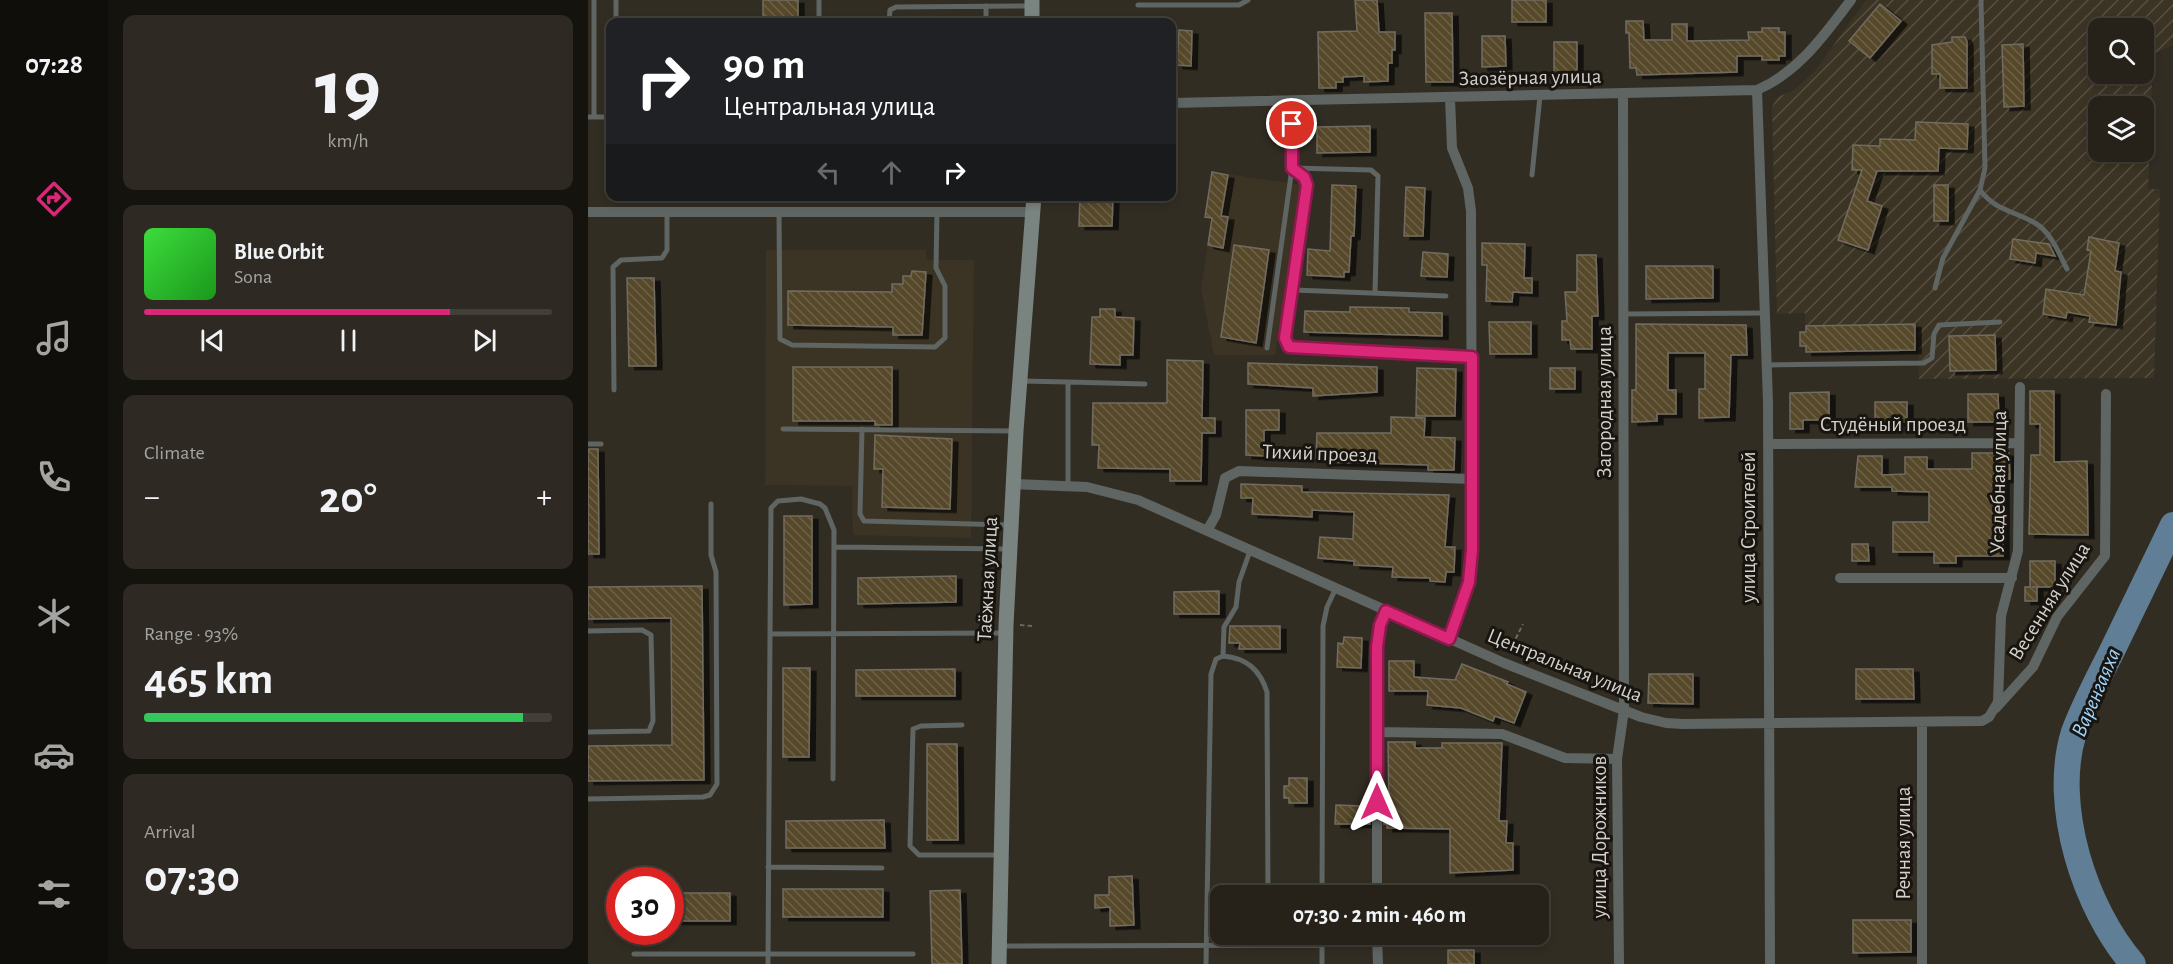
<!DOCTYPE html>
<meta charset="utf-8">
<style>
:root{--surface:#26221a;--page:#2e2a23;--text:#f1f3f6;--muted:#a4a4a2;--line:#423f39;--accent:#db2777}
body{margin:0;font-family:"Alegreya Sans",sans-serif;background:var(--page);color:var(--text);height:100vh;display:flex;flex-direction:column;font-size:22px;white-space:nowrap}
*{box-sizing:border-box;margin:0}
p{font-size:20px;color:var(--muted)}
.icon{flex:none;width:33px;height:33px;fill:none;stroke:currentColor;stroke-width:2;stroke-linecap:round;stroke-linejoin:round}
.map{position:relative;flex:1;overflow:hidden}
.sheet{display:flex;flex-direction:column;gap:15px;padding:15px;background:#15130e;width:480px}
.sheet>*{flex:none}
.banner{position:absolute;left:18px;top:18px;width:570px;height:183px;border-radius:12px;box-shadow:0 3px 9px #0003,0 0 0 2px var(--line);background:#202124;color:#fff;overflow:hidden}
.fabs{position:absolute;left:1500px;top:18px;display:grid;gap:12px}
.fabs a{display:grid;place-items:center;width:66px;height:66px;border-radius:12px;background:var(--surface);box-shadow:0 3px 9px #0003,0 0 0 2px var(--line);font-size:30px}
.speed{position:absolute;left:18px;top:867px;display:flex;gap:12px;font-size:30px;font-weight:700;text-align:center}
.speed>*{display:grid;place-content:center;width:78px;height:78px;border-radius:50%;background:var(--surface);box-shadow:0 3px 9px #0003,0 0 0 2px var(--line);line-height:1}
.speed .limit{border:9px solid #d22;background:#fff;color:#111}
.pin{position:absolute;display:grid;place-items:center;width:51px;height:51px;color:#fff;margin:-26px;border:3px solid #fff;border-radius:50%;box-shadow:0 2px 6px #0007}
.me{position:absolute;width:66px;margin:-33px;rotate:0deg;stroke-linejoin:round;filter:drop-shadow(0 0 4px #0008)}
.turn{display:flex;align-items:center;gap:21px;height:126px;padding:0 18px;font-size:27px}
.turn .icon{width:78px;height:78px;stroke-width:2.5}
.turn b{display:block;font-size:42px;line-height:51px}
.lanes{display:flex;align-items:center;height:57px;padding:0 18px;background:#0003;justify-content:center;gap:30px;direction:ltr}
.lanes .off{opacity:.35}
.big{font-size:45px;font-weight:600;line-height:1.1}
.sheet .card{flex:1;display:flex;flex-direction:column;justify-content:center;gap:9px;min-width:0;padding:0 21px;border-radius:12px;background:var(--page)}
.sheet .dial{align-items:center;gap:0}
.dial b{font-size:78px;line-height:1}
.song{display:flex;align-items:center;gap:18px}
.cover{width:72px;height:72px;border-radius:9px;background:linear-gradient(135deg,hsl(120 70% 55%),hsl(120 70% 35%))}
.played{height:6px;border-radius:3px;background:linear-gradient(90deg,var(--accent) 75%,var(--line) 75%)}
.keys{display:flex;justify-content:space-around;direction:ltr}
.heat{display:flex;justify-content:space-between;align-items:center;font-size:33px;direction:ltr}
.charge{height:9px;border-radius:4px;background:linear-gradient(90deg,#34c759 93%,var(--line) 0)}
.trip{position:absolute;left:622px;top:885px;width:339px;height:60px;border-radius:12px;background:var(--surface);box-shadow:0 3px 9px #0003,0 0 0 2px var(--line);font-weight:600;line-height:60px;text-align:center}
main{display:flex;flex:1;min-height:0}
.tabs{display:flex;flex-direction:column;width:108px;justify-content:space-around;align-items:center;background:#0f0e0a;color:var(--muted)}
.tabs .icon{width:42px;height:42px}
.tabs .active{color:var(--accent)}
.tabs b{font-size:27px;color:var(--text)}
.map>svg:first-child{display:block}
.built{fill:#3b3323}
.industrial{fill:url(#industrial-furrows);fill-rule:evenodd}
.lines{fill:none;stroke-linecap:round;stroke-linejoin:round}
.river{stroke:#607e95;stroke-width:26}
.building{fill:url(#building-back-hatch);stroke:#726c60;stroke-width:1.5;filter:url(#shadow)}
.path{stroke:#6e6961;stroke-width:2;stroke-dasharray:4.5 3;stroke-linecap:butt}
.lane{stroke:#5e6563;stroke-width:5}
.street{stroke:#5e6563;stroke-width:10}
.secondary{stroke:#798380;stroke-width:15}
.route-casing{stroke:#8e194d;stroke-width:15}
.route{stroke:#db2777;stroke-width:10}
.labels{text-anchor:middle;stroke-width:6;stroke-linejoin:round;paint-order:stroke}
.street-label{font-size:21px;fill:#d4d1cb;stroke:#181511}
.water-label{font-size:22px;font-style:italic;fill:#9fd4fd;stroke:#181511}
</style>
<main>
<nav class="tabs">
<b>07:28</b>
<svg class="icon active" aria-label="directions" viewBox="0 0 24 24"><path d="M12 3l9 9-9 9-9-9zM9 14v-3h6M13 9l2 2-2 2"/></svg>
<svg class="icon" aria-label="music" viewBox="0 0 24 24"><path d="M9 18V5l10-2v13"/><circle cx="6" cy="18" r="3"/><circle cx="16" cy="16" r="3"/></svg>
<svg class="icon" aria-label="phone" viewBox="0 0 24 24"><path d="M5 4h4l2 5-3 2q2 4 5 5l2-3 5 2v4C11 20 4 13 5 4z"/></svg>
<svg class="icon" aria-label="climate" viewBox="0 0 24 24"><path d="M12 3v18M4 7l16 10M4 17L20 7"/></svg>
<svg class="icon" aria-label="car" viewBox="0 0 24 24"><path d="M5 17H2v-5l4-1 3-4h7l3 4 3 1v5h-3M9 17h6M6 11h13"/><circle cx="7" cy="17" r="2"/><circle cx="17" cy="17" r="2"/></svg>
<svg class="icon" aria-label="filters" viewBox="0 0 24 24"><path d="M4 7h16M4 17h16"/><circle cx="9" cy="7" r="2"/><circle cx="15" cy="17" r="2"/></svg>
</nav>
<section class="sheet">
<div class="card dial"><b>19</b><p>km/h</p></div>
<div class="card">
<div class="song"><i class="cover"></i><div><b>Blue Orbit</b><p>Sona</p></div></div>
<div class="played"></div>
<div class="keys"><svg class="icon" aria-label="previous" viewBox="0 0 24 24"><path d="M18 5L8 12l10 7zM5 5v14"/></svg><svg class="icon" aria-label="pause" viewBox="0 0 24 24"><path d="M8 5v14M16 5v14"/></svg><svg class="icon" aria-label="next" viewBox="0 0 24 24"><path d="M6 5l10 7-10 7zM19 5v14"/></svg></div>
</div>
<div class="card"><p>Climate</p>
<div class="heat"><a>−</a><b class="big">20°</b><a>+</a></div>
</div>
<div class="card"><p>Range · 93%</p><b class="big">465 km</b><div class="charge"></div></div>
<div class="card"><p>Arrival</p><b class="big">07:30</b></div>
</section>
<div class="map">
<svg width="1585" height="964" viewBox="0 0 1585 964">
<defs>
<pattern id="industrial-furrows" width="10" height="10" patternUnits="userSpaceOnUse" patternTransform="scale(1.5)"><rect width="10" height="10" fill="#3b3323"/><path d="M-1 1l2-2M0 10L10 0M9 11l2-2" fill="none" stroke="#565042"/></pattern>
<pattern id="building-back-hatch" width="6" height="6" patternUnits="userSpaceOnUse" patternTransform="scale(1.5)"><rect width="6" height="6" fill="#57482a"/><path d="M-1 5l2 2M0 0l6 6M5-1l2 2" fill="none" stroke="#6e6148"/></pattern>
<filter id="shadow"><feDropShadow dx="6" dy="3.5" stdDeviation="0" flood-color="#0009"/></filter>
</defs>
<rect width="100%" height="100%" fill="#322d23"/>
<path class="built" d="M624,172L709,184L712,187L687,355H626L613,289L624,218Z
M178,250H338L339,260H386L383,538L265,535L264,486L177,485Z"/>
<path class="industrial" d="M1278,0H1585V45L1565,54L1560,189H1572L1566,378L1331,379L1330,323L1217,326V313L1189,314L1184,107L1190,97L1206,90L1227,71ZM1510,28H1556V74H1510ZM1510,106H1556V152H1510Z"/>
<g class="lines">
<path class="river" d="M1545,964C1497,909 1463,805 1486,732C1496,705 1510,679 1523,653C1543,611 1564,568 1585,525"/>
</g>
<path class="building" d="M175,0H210V21L175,22Z
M767,0H789L791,32H807V50H804V63H800V81L776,82V76L755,77V82H748V88H731L730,32L769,31Z
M924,0H958V22H924Z
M1292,4L1313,21L1282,58L1261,41Z
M837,13H864L865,82H838Z
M1038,21H1055L1056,40H1084V24H1099V41L1161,40L1160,32H1174V28H1191V32H1197V56H1191V60H1174V56H1149V72L1049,75L1048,68H1042L1041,33H1038Z
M591,30L604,31L603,66L589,65Z
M894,36H917L918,66L894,67Z
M1364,37H1377L1379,42V88H1352V74H1344V45L1364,42Z
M966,42H989V77H966Z
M1435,44L1436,106L1416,107L1414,45Z
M1328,122L1380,124L1379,149L1351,148L1350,171H1289L1279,201L1294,206L1280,250L1250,240L1274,170H1264L1265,145L1292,146V139L1327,140Z
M782,126V152L729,153V127Z
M624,172L640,175L633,216L640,217L635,248L620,245L624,218L617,217Z
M744,185L768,186L766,236H763L761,272H756V277L719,275L720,249L742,251Z
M1346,185H1360V221H1346Z
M818,187L837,188L835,236H816Z
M492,196H525L524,226H491Z
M1501,237L1531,243L1527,271L1533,272L1528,325L1501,322L1502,316L1479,312L1478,318L1455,314L1458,289L1496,295L1503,251L1499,250Z
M1425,239L1461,244L1467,256L1448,253L1447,263L1422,259Z
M894,243L937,244L936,278H944V293L925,292L924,302L898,301L899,265H894Z
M646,245L681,250L668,343L633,337Z
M835,252L860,254L859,277L833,276Z
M989,255H1008L1010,316H1004V349H983L982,340H974V321H979L977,292H989Z
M1058,266H1125V298L1058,299Z
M324,271L338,272L334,335H305V327L200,325V291L304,292V284H315V276H323Z
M39,278H66L68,366H41Z
M762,307L821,308V312L854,313V336L716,332L717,311L762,312Z
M512,309H527V317L546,318L545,355H532V365L502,364L504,317H512Z
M901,322H943V354H902Z
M1048,324L1158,325L1159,355H1143L1141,417L1111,418V389H1117V353H1080V390H1088V414H1069V421L1044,422V390H1048Z
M1327,324V350L1218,352V346H1212V332H1218V326Z
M1407,335L1408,370L1362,371L1361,336Z
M579,360L615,361L614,418H627V433H614L613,481H582V469L510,468L511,445H504L505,403H579Z
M660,363L789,367V392L725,396V388L660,384Z
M205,367H304V425H287V421H205Z
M829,368L868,369L867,416H828Z
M962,368H987V389H962Z
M1442,391H1466V462L1499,461L1500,535L1441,534L1443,455H1452V424H1442Z
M1241,392V420H1215V429H1202V393Z
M1380,394H1410L1411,422H1380Z
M1287,402H1319V422H1287Z
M658,410H691V430H676V456L658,455Z
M803,417L837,418L836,437L867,438L866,470H840V465L738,462V458H728L729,433H803Z
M287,435L364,439L362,509L294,507L295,469H286Z
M0,449H10L11,554H0Z
M1384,453H1421L1422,479H1415V556H1368V563H1346V552H1305V522H1341V492L1304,491V487H1267L1270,456H1294V475L1317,474V457H1339V469H1384Z
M653,484L714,486V492L861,495L857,547H867L866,572H858L857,582L842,581V578L804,577L805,567L766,565V561L730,558L732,537L765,539L766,512L724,510V517L664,514L665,498H653Z
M196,516H224V604L196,605Z
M1264,544H1280L1281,561H1264Z
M1442,561H1467V587H1444H1449V601H1437V587H1442Z
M368,576V602L270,604V578Z
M114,586L116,780L0,781V746L84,745L83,618L0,619V587Z
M631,591V614H586V592Z
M642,626H692V649H651L652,643H641Z
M756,637L774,638L773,668L749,667L750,643L755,644Z
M801,661H826V677L867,680L874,664L920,682L919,684L938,692L926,723L907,716L905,721L873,708L839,705L840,691H801Z
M195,668H222L221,757H195Z
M367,669V696H268V670Z
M1268,669H1325L1326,699H1268Z
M1061,674H1105V704L1060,703Z
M800,742H827V748H854V743H914L911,821H919L918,843H925V870L862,873V829L799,828V824H796V812L801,807Z
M339,744H369L370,840H339Z
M701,778H719V803H701V798H696V786H701Z
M748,805L774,806V812H782V824H747Z
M296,820L297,848H198V821Z
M544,876L546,925L522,926V907L507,908V895H521V877Z
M195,889H295V917H195Z
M372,890L374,964H344L342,891Z
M82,893H142V921H82Z
M1265,920H1323V952L1265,953Z
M860,950H886V964H860Z"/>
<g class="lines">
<path class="path" d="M432,625L444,626
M921,652L935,624"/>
<path class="lane" d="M6,0V117
M28,0V22
M231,0V22
M550,5H651L660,0
M301,22L302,10L308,7L443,6
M398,22V6
M0,117H22
M944,175L952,96
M1392,190C1409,212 1425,210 1447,223C1463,232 1471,254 1479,269
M191,212L192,339L204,345L347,347L357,338V286L348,268L349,211
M1347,288L1355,258L1392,190L1397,168L1393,0
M706,290L858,296
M1036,314L1178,313
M679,348L704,168L783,170L790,176L787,293
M1179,365L1336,363L1344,358L1346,334L1351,325L1412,322
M434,381L480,382
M26,390L25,267L33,260L74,258L79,250V213
M195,429L428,431
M274,429L272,514L276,521L420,525
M0,444H13
M480,486V382L557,384
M248,547L420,549
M662,551L651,582L648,607L636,627L635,656C659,658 672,670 679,692L680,896
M0,631L54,630L63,635L65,721L61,731L0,732
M374,725L333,726L325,729L322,846L331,855H410
M245,779L246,530L237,508L232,504L213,499L190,501L183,508L182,634L416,633
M0,799L115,797L122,795L129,784L128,572L123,555V504
M180,867L294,868
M734,896L735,626L739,607L748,588
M680,945V934
M412,946L734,945
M46,954H325
M180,964L182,634
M618,964L623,674L628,659L635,656
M734,964V934"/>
<path class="street" d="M1169,90L1180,402L1182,964
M704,102V168L716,177L719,185L698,344L705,349L884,357
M584,103L1169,90C1211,72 1236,35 1263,0
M0,212H446
M1180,444L1431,443
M425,484L499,487L550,500L916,663L1053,717L1078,723L1095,724L1394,721L1401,717L1410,702L1413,616L1430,551L1432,387
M619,531L628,515L637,478L651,471L884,479
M1252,578H1424
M861,639L881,582L884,550L883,211L880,188L864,148L862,98
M1408,708L1445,667L1469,617L1517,556L1518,394
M1334,722V964
M790,732L914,734L977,758L1029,759
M789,896V647L792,625L798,611
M789,934L790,964
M1031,964L1029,759L1036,710L1035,94"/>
<path class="secondary" d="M444,0V22
M411,964L418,625L428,431L446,196"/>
</g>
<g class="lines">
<defs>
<path id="route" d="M704,124V168L716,177L719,185L697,338L701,347L884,357V550L881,582L861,639L798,611L792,625L789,647V802"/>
</defs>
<use href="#route" class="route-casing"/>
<use href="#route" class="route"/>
</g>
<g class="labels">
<g class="street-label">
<text transform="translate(942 77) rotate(-1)" y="7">Заозёрная улица</text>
<text transform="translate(1016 402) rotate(-90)" y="7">Загородная улица</text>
<text x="1305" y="431">Студёный проезд</text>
<text transform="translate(732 453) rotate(2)" y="7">Тихий проезд</text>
<text transform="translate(1410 482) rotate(-89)" y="7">Усадебная улица</text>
<text transform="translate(1160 527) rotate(-90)" y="7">улица Строителей</text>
<text transform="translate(399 579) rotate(-87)" y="7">Таёжная улица</text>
<text transform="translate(1461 601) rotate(-58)" y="7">Весенняя улица</text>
<text transform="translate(977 665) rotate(22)" y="7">Центральная улица</text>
<text transform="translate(1011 837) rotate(-90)" y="7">улица Дорожников</text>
<text transform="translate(1315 843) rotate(-90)" y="7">Речная улица</text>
</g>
<g class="water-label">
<text transform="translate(1507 692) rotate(-67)" y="8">Варенгаяха</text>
</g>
</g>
</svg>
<div class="fabs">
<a><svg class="icon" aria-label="search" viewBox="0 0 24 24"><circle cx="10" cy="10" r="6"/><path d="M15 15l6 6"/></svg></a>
<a><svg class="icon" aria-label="layers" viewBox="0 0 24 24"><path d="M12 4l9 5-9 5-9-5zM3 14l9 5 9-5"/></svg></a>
</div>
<div class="speed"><div class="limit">30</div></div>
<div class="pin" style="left:704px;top:124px;background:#d93025"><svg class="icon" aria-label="arrive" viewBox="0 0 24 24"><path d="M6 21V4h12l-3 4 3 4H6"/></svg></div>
<svg class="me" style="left:789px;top:802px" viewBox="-20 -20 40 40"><path d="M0-17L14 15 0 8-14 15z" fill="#db2777" stroke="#fff" stroke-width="4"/></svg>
<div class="trip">07:30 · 2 min · 460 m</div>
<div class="banner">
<div class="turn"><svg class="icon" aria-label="right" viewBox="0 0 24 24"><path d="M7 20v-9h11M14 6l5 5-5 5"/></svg><div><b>90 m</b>Центральная улица</div></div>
<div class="lanes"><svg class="icon off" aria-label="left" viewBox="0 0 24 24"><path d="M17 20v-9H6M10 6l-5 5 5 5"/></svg><svg class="icon off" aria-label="ahead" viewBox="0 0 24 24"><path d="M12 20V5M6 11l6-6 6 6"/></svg><svg class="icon" aria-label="right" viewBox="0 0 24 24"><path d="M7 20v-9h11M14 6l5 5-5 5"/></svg></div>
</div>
</div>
</main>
